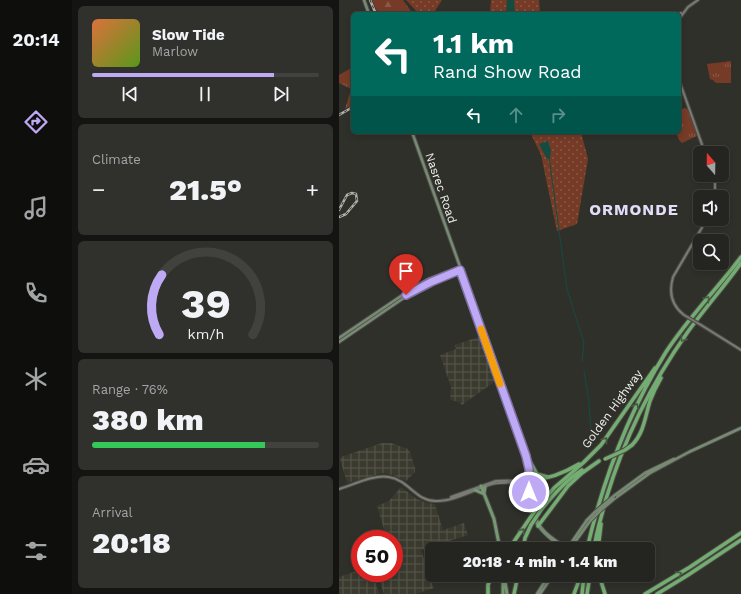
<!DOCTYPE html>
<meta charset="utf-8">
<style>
:root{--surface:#242420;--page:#30302d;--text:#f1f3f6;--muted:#a3a4a5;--line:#41413e;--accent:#bea9f5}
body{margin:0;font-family:"Work Sans",sans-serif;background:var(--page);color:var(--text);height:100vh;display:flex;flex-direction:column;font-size:15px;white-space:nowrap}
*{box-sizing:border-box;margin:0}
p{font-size:13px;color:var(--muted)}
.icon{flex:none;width:22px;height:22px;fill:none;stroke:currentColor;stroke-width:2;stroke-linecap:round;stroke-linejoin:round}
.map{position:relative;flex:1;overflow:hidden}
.side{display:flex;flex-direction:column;gap:6px;padding:6px;background:#141412;width:267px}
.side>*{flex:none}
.top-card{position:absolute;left:12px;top:12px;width:330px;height:122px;border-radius:6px;box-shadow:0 2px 6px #0003,0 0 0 1px var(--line);background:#00695c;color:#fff;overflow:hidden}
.needle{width:26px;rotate:340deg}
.tools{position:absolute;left:354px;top:146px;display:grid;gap:8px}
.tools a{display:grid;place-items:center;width:36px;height:36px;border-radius:6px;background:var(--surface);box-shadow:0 2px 6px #0003,0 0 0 1px var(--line);font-size:20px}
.speed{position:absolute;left:12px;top:530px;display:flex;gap:8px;font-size:20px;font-weight:700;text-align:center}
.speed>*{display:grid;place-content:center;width:52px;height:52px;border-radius:50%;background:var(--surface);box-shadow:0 2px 6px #0003,0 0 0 1px var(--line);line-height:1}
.speed .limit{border:6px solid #d22;background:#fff;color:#111}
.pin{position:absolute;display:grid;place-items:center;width:34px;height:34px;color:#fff;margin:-41px -17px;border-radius:50% 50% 50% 0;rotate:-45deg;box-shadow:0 0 4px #0007}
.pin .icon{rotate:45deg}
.me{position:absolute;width:44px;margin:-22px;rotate:0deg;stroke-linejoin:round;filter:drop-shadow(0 0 3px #0008)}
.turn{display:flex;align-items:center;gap:14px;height:84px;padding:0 16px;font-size:18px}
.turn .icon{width:52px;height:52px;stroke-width:2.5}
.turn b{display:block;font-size:28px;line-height:34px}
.lanes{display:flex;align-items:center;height:38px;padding:0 16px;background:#0003;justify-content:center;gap:20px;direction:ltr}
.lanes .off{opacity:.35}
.big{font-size:30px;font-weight:800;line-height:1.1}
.side .widget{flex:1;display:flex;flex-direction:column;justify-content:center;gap:6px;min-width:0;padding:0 14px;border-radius:6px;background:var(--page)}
.side .dial{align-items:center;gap:0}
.dial svg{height:104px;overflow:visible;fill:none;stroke:var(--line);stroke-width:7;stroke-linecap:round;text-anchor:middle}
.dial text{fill:var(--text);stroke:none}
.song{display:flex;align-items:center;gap:12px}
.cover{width:48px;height:48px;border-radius:6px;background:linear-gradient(135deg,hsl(20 70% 55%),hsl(90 70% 35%))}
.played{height:4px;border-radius:2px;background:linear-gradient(90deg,var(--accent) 80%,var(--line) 80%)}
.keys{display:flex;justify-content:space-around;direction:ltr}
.heat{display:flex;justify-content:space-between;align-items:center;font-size:22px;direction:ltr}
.charge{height:6px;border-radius:3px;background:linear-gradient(90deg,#34c759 76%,var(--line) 0)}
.trip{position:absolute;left:86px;top:542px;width:230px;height:40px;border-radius:6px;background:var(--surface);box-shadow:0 2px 6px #0003,0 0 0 1px var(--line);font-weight:800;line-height:40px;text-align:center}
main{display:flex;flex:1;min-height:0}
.tabs{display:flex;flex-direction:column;width:72px;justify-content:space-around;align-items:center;background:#0e0e0d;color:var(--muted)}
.tabs .icon{width:28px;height:28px}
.tabs .active{color:var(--accent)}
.tabs b{font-size:18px;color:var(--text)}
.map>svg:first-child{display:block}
.industrial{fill:url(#industrial-grid)}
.grass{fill:url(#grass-dots)}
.forest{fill:url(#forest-firs)}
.park{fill:url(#park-tufts)}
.water{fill:#144c42}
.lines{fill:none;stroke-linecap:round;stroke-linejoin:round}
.stream{stroke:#144c42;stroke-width:1}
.tertiary-casing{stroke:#4c4c47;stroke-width:4}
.secondary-casing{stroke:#4c4c47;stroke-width:4.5}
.primary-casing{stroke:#4c4c47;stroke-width:5}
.motorway-casing{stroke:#4c4c47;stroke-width:5.5}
.tertiary{stroke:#7a7b75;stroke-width:2}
.secondary{stroke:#788a74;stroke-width:2.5}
.primary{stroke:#769973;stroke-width:3}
.motorway{stroke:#74ad71;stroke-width:3.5}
.rail-casing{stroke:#b1b1ae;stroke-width:2.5}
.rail{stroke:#30302b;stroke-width:1;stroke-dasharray:3;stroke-linecap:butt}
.tertiary-bridge-casing{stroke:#4c4c47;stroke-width:4;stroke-linecap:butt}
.secondary-bridge-casing{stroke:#4c4c47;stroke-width:4.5;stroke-linecap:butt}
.motorway-bridge-casing{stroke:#4c4c47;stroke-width:5.5;stroke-linecap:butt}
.tertiary-bridge{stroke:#7a7b75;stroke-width:2}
.secondary-bridge{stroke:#788a74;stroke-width:2.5}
.motorway-bridge{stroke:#74ad71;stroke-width:3.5}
.oneway{stroke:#485c44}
.route-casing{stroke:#7c6e9f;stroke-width:10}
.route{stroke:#bea9f5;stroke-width:7}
.slow{stroke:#f59e0b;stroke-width:7}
.labels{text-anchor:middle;stroke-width:3;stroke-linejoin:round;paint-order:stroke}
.street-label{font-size:12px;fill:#efefec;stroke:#30302b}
.district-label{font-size:16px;font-weight:bold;letter-spacing:1px;fill:#e3ddfa;stroke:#30302b}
</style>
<main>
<nav class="tabs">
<b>20:14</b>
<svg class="icon active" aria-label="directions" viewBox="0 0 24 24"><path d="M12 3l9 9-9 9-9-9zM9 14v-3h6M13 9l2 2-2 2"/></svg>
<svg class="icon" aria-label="music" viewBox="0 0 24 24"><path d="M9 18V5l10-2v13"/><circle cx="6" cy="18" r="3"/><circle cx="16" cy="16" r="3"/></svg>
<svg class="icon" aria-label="phone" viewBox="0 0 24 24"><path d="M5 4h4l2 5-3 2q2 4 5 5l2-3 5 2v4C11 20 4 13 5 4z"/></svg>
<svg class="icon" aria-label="climate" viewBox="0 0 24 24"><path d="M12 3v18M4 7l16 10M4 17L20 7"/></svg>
<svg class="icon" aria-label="car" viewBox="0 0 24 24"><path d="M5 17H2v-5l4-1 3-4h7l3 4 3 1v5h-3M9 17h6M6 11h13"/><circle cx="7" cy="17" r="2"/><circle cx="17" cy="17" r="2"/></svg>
<svg class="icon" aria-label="filters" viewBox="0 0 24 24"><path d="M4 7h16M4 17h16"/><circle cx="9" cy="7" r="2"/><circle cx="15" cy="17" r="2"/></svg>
</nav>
<section class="side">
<div class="widget">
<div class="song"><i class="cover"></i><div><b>Slow Tide</b><p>Marlow</p></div></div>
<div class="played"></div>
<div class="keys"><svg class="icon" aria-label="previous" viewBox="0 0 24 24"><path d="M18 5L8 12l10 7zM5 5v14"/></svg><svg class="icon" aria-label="pause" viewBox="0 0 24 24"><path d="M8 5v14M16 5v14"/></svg><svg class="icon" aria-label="next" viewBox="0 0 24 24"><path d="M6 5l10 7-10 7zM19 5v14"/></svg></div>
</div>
<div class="widget"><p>Climate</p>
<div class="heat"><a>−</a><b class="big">21.5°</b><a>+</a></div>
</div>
<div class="widget dial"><svg viewBox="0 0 100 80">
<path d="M14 69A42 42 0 1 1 86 69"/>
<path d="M14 69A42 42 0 0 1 16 23" stroke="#bea9f5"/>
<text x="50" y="56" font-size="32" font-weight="700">39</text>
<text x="50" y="72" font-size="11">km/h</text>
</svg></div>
<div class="widget"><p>Range · 76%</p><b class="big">380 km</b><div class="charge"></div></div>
<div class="widget"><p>Arrival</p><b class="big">20:18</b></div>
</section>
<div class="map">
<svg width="402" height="594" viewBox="0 0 402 594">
<defs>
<pattern id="industrial-grid" width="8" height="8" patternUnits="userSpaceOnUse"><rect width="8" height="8" fill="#3a3a2f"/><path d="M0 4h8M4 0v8" fill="none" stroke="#57574d"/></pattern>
<pattern id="grass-dots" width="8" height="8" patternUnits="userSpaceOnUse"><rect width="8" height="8" fill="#753b27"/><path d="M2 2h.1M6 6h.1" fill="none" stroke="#895846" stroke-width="1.8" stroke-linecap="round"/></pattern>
<pattern id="forest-firs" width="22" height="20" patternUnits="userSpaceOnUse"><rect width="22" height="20" fill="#753b27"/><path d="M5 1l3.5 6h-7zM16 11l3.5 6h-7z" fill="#895846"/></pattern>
<pattern id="park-tufts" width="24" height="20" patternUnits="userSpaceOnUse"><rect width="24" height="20" fill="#753b27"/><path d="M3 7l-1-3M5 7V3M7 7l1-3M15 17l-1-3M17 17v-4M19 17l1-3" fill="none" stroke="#895846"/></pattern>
</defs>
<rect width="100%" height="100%" fill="#30302b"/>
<path class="industrial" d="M142,336L158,380L123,405L120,402L111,400L112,387L101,355L117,349L116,345Z
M43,443H52L69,449L71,452L76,468V472L67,481L54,475L44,473L8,483L1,459L2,457Z
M62,487L78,499L88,503L96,504L104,530L125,523L129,535L82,550L95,588L76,594H45L38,573H55V539H48L38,506L50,501Z
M21,570V573H34L40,594H0V577Z"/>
<path class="grass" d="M67,0H103L94,14H80Z
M152,0H200L201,14H151Z
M191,132H242L249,159L238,224L218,231L202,155Z"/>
<path class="forest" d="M33,0H64L74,14H39Z"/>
<path class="park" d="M392,61V83H377L374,80L371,79L368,64Z
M14,67V105L6,109L12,89L0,83V75Z
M346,108L349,110L358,136L343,143L340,140L337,132H340V110Z"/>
<path class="water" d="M168,0H175L176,14H167Z
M209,141L212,150L211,158L208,159L200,144Z"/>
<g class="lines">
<path class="stream" d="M210,157L228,289L245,343L243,362
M245,371L250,401L252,435"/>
<defs>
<path id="tertiary" d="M334,13L340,14L342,13
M340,19L349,7L359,0
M340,80L366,153
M374,175L376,183V197
M345,315C332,305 330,291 334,277L368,219
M362,325L402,350
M0,489C14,485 35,474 50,477C70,480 77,502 98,501C116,501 136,489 153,484C165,481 178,483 190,483
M112,497L157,481L191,480"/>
<path id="secondary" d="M25,0L30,14
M73,132L190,460C191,465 192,470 193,476C195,496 190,516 206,532C213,539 222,544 229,549
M0,338L71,290L90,279L121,267
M0,342L75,291L92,282L122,270
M190,467C191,478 190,488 190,499C191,523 207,536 225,549
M182,481L187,478L190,475
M181,483L188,485L190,489
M276,495L306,473L335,459
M275,499L311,473L350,452L402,428
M228,549L248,520
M231,549L251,521
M198,594L210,575
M201,594L214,575"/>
<path id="primary" d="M142,486L155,519L161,549
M136,490L145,494L146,487
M165,575L168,594
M164,582V594"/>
<path id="motorway" d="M293,445C305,433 306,417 311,401C314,393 318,385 322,378
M190,460L198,474L208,477
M193,480C211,479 225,473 240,464
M199,507L215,488L244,463L262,445L316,368
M202,510C214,495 227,480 243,470
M199,526L229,486L243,473L260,461
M170,549L191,518
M184,549L186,538L192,525
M248,549C264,480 289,413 327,352C349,318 378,289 402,257
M255,549C257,532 263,515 267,499C285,439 312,384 348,333C365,309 385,287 402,263
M259,549L262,524
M260,575L266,594
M149,594V585L153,575
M175,594L179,575
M235,594L242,575
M243,594L245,575
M248,594L251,575
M306,594L351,567L402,533
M318,594L349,575L402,540"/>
</defs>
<use href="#tertiary" class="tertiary-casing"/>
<use href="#secondary" class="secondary-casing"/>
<use href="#primary" class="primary-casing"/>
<use href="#motorway" class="motorway-casing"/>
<use href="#tertiary" class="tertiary"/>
<use href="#secondary" class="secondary"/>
<use href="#primary" class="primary"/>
<use href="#motorway" class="motorway"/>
<defs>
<path id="rail" d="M31,0L37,14
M0,115L14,107
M0,210L8,195L13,193L17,194L18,201L7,214L0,217"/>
</defs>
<use href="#rail" class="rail-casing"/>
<use href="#rail" class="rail"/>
<defs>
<path id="tertiary-bridge" d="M345,315L362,325"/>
<path id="secondary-bridge" d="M248,520L256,512L276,495
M251,521L262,510L275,499"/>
<path id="motorway-bridge" d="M266,459L286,450L293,445
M191,518L199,507
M192,525L202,510"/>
</defs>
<use href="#tertiary-bridge" class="tertiary-bridge-casing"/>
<use href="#secondary-bridge" class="secondary-bridge-casing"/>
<use href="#motorway-bridge" class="motorway-bridge-casing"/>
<use href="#tertiary-bridge" class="tertiary-bridge"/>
<use href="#secondary-bridge" class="secondary-bridge"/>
<use href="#motorway-bridge" class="motorway-bridge"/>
</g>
<defs><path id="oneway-chevron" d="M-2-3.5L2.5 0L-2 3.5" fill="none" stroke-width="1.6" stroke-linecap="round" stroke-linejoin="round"/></defs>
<g class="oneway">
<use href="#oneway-chevron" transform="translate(368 299) rotate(-50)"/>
<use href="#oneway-chevron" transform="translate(344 339) rotate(125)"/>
<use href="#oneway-chevron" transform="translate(297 406) rotate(-64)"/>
<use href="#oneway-chevron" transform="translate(266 440) rotate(-52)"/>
<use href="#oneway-chevron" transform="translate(183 531) rotate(-56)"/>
<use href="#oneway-chevron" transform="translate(340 574) rotate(-32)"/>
</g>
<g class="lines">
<defs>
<path id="route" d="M67,295L92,282L121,270L187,456L190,469V492"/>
</defs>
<use href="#route" class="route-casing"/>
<use href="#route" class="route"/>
<path class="slow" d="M142,329L161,384"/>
</g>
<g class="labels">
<g class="street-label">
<text transform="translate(102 188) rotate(71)" y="4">Nasrec Road</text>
<text transform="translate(273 409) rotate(-54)" y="4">Golden Highway</text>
</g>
<g class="district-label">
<text x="295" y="215">ORMONDE</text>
</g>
</g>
</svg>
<div class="tools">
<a><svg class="needle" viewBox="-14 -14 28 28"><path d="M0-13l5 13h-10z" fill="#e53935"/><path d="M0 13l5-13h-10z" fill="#a3a4a5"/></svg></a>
<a><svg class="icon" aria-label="sound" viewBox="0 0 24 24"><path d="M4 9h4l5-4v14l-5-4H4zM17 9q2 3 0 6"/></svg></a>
<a><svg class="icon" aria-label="search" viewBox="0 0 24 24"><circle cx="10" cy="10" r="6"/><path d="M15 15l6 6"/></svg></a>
</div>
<div class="speed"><div class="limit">50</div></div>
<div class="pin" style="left:67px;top:295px;background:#d93025"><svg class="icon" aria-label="arrive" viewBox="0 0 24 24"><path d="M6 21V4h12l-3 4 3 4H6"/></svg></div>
<svg class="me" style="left:190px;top:492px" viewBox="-20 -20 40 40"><circle r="17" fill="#bea9f5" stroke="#fff" stroke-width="3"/><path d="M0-11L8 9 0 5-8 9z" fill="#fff"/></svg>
<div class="trip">20:18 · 4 min · 1.4 km</div>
<div class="top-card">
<div class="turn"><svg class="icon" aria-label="left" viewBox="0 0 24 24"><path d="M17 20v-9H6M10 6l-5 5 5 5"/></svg><div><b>1.1 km</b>Rand Show Road</div></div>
<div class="lanes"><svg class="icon" aria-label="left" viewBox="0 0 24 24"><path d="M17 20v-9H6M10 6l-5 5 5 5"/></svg><svg class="icon off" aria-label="ahead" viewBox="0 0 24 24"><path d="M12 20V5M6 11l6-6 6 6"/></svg><svg class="icon off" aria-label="right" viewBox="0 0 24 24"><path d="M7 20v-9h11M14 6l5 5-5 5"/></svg></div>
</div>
</div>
</main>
